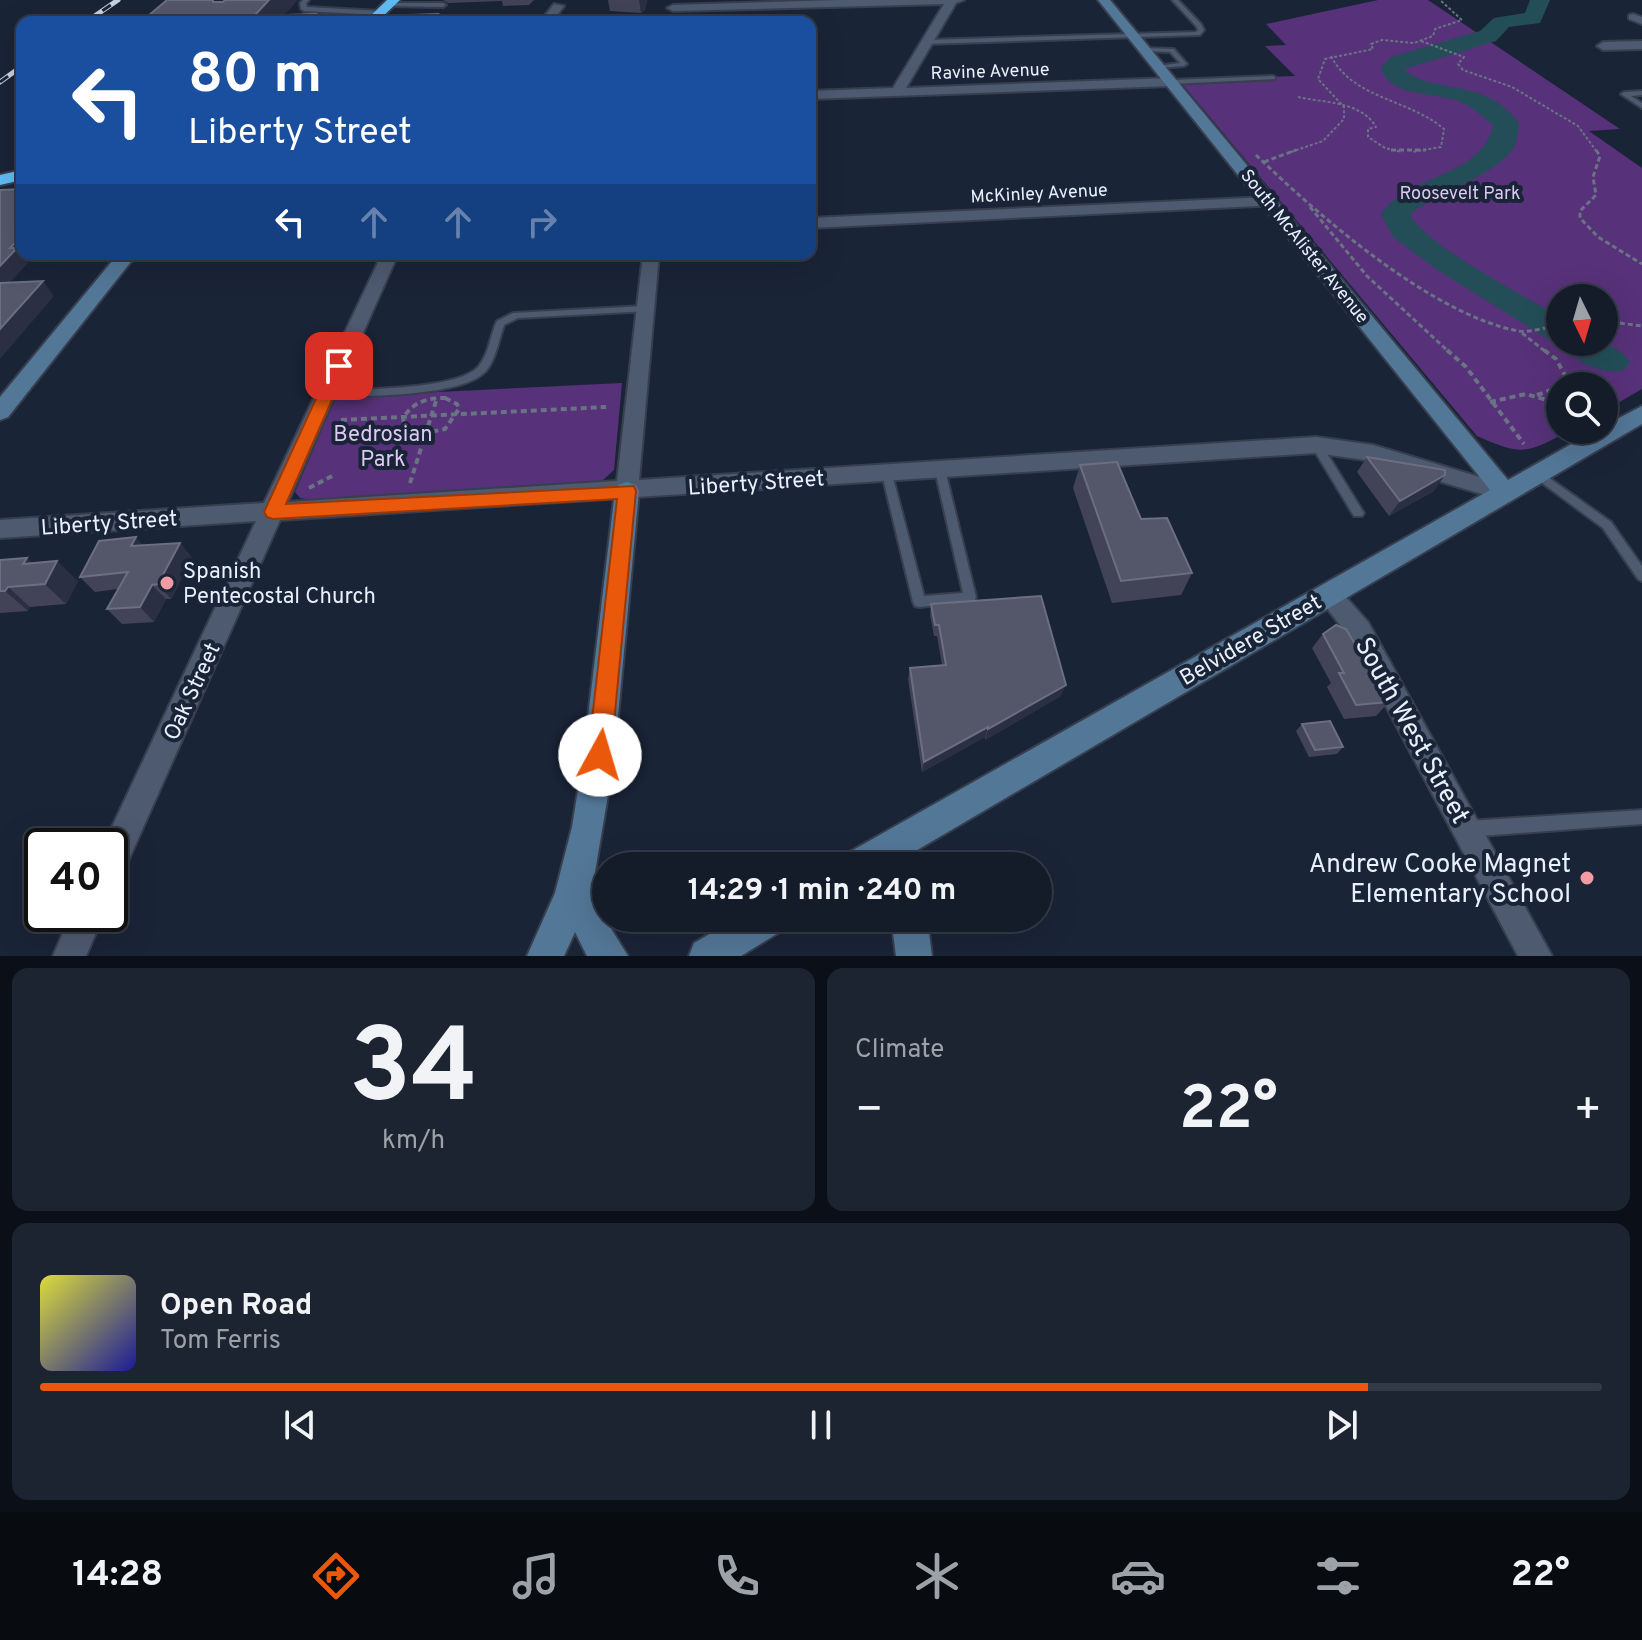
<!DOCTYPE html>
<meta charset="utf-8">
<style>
:root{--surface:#141b29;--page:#1d2431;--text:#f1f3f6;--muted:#9da1a8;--line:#333946;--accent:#ea580c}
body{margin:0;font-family:Overpass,sans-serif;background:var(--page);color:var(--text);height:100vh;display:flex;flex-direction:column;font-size:30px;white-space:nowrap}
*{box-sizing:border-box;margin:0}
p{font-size:26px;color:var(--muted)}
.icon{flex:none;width:44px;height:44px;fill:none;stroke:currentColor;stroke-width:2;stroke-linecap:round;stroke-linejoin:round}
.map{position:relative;height:956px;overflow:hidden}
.details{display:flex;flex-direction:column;gap:12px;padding:12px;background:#0b0f17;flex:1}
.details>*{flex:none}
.banner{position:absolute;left:16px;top:16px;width:800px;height:244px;border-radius:16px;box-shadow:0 8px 32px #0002,0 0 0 2px var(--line);background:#1a4fa0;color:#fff;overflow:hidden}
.needle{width:52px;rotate:175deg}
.controls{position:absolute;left:1546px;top:284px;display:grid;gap:16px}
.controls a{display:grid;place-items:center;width:72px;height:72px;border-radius:50%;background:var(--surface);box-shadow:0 8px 32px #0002,0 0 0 2px var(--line);font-size:40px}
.speed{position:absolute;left:24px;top:828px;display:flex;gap:16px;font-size:40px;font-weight:700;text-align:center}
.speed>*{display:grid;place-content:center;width:104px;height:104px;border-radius:50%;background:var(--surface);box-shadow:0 8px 32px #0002,0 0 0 2px var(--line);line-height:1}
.speed .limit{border:4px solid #111;border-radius:12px;background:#fff;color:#111}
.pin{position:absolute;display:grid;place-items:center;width:68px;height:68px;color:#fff;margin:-34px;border-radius:16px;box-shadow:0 4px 12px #0006}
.me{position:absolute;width:88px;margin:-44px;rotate:6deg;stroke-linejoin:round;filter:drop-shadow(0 0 6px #0008)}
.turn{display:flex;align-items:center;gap:28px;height:168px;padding:0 40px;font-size:36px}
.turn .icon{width:104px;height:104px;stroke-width:2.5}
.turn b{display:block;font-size:56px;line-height:68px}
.lanes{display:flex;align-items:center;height:76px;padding:0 40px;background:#0003;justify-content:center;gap:40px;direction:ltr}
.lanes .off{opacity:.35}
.big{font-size:60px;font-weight:700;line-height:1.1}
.details .card{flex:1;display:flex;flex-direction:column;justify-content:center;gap:12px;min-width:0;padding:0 28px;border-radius:16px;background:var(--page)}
.details .dial{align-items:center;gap:0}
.dial b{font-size:104px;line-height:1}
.song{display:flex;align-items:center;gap:24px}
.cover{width:96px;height:96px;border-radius:12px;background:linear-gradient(135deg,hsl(60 70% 55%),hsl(240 70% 35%))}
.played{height:8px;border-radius:4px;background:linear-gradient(90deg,var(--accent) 85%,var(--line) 85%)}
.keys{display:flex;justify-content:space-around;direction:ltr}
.heat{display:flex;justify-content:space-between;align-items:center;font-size:44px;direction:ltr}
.details .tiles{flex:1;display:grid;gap:12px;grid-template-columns:1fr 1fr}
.card:last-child{grid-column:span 2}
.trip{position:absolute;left:592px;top:852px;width:460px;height:80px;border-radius:40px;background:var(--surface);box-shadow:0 8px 32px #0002,0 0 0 2px var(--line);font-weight:700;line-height:80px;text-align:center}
.dock{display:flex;height:128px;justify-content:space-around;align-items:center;background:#080b10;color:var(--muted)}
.dock .icon{width:56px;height:56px}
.dock .active{color:var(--accent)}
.dock b{font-size:36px;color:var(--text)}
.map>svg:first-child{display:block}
.green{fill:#573179;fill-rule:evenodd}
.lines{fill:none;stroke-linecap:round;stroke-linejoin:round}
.river{fill:#234e58;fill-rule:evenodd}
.lane-casing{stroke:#373f4f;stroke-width:4}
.street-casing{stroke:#373f4f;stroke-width:4}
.secondary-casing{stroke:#373f4f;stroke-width:4}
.highway-casing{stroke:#373f4f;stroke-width:4}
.path-far2{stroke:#6a7384;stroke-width:2;stroke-dasharray:3 2;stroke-linecap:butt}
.path-far1{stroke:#6a7384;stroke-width:3;stroke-dasharray:5 3;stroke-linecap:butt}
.path{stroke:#6a7384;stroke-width:4;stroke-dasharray:6 4;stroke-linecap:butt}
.lane{fill:#4e5a70;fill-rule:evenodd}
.street{fill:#4e5a70;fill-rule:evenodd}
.secondary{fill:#537797;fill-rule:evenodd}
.highway{fill:#60bbf3;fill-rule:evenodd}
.rail-casing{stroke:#c8d0de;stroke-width:5}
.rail{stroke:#1a2437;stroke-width:3;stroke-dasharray:10;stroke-linecap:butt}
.wall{fill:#434358}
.shaded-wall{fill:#2b2f44}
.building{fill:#54566a;stroke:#6c6e81;stroke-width:2}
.route{fill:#ea580c;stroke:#983908;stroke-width:2}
.poi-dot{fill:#f49aa2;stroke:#1a2437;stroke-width:3}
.labels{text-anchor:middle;stroke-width:8;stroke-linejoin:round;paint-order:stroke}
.far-street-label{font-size:18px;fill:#e9f0fd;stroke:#1a2437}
.far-park-label{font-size:18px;fill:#ddc9f3;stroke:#1a2437}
.park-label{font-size:22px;fill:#ddc9f3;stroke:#1a2437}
.street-label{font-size:22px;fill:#e9f0fd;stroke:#1a2437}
.poi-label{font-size:22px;fill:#e9f0fd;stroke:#1a2437;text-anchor:start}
.near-street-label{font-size:26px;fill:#e9f0fd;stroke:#1a2437}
.near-poi-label{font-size:26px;fill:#e9f0fd;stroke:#1a2437;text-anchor:end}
</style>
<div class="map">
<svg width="1642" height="956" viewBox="0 0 1642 956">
<rect width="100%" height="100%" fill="#1a2437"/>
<path class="green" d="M1378,0H1428L1620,129L1589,131L1642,168V389L1604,411V386H1560V430H1570C1527,454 1522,456 1477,436L1178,79L1295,76L1265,46L1286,45L1266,24ZM1560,298H1604V342H1560Z
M622,383L614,470L601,482L313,500L300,498L295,492L336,397Z"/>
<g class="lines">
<path class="river" d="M1530,0H1550L1540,23L1509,27L1496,41L1404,69C1431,95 1487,77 1519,123C1518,129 1518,136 1516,142C1506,173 1435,192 1410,215C1428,247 1525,296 1560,317V342C1585,342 1614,338 1630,362L1624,370C1603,376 1572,361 1560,342L1548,339L1436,269L1393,237L1381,214C1408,175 1484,176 1493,125C1485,119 1476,110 1467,105C1442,90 1392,101 1381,68L1391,57L1480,31L1494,18L1525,13Z"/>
<defs>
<path id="lane" d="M303,0H309L306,3L307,7L380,11L383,13L380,15L304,11L301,9L300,3Z
M1172,0H1178L1201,24L1204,30L1200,35L926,44L923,42L926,40L1196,32L1198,30L1196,26Z
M387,3H443L446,5L443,7L389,6Z
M1145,48L1174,49L1187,64L1184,66L1157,68V66L1180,63L1170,52L1143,51V49Z
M1273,76L1275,77V79L1171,84L1168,82L1171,80Z
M1642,91V95L1631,96L1642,103V108L1621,94L1624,92Z
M55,254H120L116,257L58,259L55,258Z
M645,306L650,309L648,311L518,318L504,325C499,339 496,359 486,371C463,397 362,396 327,397L322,394L327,391C359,389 457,390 478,367C489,355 490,335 497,321L513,313Z
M1316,441L1320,442L1362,510L1364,513L1362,516H1354L1311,445Z
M940,466L945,470L976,597L974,601L970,602L919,607L915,606L913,602L882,474L887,470L892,474L924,596L963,593L935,470Z
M1538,470L1611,522L1642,566V581L1638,579L1603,528L1534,477L1533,474Z
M1642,810V824L1467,837L1462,834L1459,829L1462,824L1467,821Z"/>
<path id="street" d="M839,0H964L956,3L906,88L1171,78L1177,82L1171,86L810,99V91L893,88L944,4L673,11L667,8L673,5Z
M554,4L564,6L552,22H540Z
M1633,14L1642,17V24L1629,19V15Z
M676,16V20L672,21L560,22L566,19Z
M1642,41V49L1603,50L1597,46L1603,42Z
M1270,197L1276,199V205L810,228V218Z
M382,254H398L288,502L617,481L643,254H659L639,480L1316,437L1373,445L1513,487L1516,493L1513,499L1505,501L1372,461L1316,453L280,520L121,877L110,881V846H103L256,521L0,538V520L264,503Z
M1328,584L1337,587L1368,622L1552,956H1518L1350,638L1316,594L1319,587Z
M71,914H104L86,956H53Z"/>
<path id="secondary" d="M1098,0H1110L1508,480L1596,430H1604V426L1642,406V424L890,866H841L846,854L1490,490Z
M118,254H137L8,417L0,420V397Z
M627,482L636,485L639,491L614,759L595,872L605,919L628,956H587L575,932L564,956H527L555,893L572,827L583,759L615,491L618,485Z
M737,918H789L783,930L741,956H689L694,943Z
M891,918H927L932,956H896Z"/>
<path id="highway" d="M387,0H400L377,22H364Z
M22,170V180L0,185V175Z"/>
</defs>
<use href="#lane" class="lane-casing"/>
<use href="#street" class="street-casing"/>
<use href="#secondary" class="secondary-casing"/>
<use href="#highway" class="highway-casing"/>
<path class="path-far2" d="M1421,41L1464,57L1458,64L1463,70L1512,87L1578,126L1597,152
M1331,56C1353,99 1409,99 1444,129L1441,147L1412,152
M1298,97C1324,103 1361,101 1376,127L1368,129V137L1385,148L1402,152
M1291,152L1323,141L1344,119V107L1318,79L1325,59L1373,49L1371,44L1382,40L1414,43L1433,36L1435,29L1462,20L1440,0"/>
<path class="path-far1" d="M1391,150H1426
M1596,150L1600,156L1593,177L1596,195L1580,211V218L1598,237L1642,264
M1256,155C1319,216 1431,314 1518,331C1530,333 1548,327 1560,324
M1264,162L1296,150
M1310,207L1367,276L1449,352
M1604,321L1642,326
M1522,333L1546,352"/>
<path class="path" d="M1447,350L1466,367L1524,444
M1544,350L1556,359L1566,377L1562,386
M1537,395L1560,387
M445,398L457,404L459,409L445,429L421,434L405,429L403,418C413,402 427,398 445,398Z
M1490,402L1526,394L1560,404
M341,420L606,407
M410,483L436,401
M309,488L334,475"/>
<use href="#lane" class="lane"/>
<use href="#street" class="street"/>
<use href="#secondary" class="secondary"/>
<use href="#highway" class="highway"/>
<defs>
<path id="rail" d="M86,22L118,0
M0,82L22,66"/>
</defs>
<use href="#rail" class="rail-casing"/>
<use href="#rail" class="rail"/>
</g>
<path class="wall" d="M443,0H534L529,5L503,6L502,1L448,3Z
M608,0H647L645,10L641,13L610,11Z
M1367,457L1434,491L1389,516L1357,472Z
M1080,465L1141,519L1192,573L1181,595L1112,603L1073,488Z
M180,543L192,558L171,599H166L154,622L122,624L107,609L118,589L95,592L80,577L142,545Z
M0,560L32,563L78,581L66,604L30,607L28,611L0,613Z
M931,604L1061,696L985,740V737L922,772L908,679L910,668L942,665L937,636H934L930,615Z
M1323,634L1389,702L1376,716L1344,719L1327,687L1331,683L1312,648Z
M1302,724L1343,747L1337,754L1309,757L1296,731Z"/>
<path class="shaded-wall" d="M269,0H298L278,22L254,16Z
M639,0H647L645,10L641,13Z
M438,14L441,22H434Z
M22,236V254H30L25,259L28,263L0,293V266L10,248Z
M43,281L54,296L0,359V329Z
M1445,475L1434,491L1389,516L1400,501Z
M136,537L149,553L131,546Z
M180,543L192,558L171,599L158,584Z
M27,558L48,578L57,561L78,581L66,604L23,564Z
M152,585L166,599L154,622L140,607Z
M8,587L30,607L28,611L5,591Z
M1066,685L1061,696L985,740L988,729Z
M988,727L985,737L922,772L924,762Z"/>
<path class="building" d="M167,0H213V2H223L225,0H269L254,16L316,14L336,22H149L156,16H148Z
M438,14L434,22H378L382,16Z
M22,189V236L10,248H17L0,266V190Z
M43,281L0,329V283Z
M1367,457L1445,470V475L1400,501Z
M1117,462L1141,519L1167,518L1192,573L1121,581L1080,465Z
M136,537L131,546L180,543L158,584L152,585L140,607L107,609L128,572L80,577L99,541Z
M27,558L23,564L57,561L45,584L8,587L5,591H0V560Z
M1041,596L1066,685L988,729V727L924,762L910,668L946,665L939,625H935L931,604Z
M1336,625L1346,629L1389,702L1356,705L1339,673H1344L1323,634Z
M1330,721L1343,747L1315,750L1302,724Z"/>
<path class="route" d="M339,361L347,366L286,504L634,486L636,491L611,755L608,762L600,766L591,762L588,755L617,499L273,519L267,517L264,512L331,366Z"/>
<g class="poi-dot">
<circle cx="167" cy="583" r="8"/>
<circle cx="1587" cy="878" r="8"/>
</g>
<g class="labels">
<g class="far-street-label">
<text transform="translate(990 71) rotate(-2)" y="6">Ravine Avenue</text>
<text transform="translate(1039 193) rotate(-3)" y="6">McKinley Avenue</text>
<text transform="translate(1305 246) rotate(51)" y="6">South McAlister Avenue</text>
</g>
<g class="far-park-label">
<text x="1460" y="199">Roosevelt Park</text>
</g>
<g class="park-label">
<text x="383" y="441">Bedrosian<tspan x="383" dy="25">Park</tspan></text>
</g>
<g class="street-label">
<text transform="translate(756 482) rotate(-4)" y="8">Liberty Street</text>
<text transform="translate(109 522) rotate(-4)" y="8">Liberty Street</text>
<text transform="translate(1250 639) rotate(-30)" y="8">Belvidere Street</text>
<text transform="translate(191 691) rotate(-65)" y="8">Oak Street</text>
</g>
<g class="poi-label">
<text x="183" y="578">Spanish<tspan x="183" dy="25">Pentecostal Church</tspan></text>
</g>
<g class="near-street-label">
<text transform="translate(1413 730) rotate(61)" y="9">South West Street</text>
</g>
<g class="near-poi-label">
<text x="1571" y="872">Andrew Cooke Magnet<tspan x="1571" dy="30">Elementary School</tspan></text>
</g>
</g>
</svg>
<div class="controls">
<a><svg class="needle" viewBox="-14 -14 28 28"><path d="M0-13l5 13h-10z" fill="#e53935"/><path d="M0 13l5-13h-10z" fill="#9da1a8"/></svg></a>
<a><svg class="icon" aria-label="search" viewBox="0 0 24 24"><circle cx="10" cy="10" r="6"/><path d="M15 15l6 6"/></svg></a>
</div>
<div class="speed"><div class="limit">40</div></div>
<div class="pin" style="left:339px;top:366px;background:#d93025"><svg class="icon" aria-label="arrive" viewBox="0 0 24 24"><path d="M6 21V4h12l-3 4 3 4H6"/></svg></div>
<svg class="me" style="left:600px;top:755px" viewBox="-20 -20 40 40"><circle r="19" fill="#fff"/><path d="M0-13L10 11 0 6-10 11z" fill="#ea580c"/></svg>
<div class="trip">14:29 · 1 min · 240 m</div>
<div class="banner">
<div class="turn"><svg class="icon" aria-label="left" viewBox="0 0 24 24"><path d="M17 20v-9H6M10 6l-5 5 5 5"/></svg><div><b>80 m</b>Liberty Street</div></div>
<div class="lanes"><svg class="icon" aria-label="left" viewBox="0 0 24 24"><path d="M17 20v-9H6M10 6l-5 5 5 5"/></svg><svg class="icon off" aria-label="ahead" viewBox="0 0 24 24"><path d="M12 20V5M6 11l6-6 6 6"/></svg><svg class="icon off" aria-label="ahead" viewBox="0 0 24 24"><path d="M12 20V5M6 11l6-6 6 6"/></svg><svg class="icon off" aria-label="right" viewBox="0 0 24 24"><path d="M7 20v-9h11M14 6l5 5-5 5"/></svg></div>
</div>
</div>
<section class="details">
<div class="tiles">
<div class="card dial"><b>34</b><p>km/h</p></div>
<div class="card"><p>Climate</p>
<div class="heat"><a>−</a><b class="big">22°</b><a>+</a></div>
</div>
<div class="card">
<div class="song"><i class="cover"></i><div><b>Open Road</b><p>Tom Ferris</p></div></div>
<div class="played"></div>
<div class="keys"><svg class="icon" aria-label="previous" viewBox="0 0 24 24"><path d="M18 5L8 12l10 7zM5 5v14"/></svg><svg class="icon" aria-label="pause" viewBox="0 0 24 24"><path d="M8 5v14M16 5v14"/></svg><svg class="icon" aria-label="next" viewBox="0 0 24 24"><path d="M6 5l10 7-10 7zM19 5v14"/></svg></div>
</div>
</div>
</section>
<nav class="dock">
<b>14:28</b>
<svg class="icon active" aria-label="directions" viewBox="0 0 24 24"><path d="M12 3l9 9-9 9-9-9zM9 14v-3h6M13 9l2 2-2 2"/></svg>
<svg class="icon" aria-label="music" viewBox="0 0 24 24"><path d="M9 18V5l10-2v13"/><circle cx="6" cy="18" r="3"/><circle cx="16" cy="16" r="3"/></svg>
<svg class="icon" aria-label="phone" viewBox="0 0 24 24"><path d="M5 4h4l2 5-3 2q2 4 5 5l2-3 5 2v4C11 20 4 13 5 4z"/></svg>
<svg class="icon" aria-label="climate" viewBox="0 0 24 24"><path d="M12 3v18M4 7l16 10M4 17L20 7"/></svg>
<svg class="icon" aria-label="car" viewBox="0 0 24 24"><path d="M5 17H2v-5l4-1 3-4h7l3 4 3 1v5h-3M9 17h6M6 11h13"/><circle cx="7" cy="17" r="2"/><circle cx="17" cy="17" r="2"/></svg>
<svg class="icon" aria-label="filters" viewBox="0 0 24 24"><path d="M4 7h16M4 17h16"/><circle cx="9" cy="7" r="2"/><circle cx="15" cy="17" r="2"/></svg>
<b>22°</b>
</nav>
